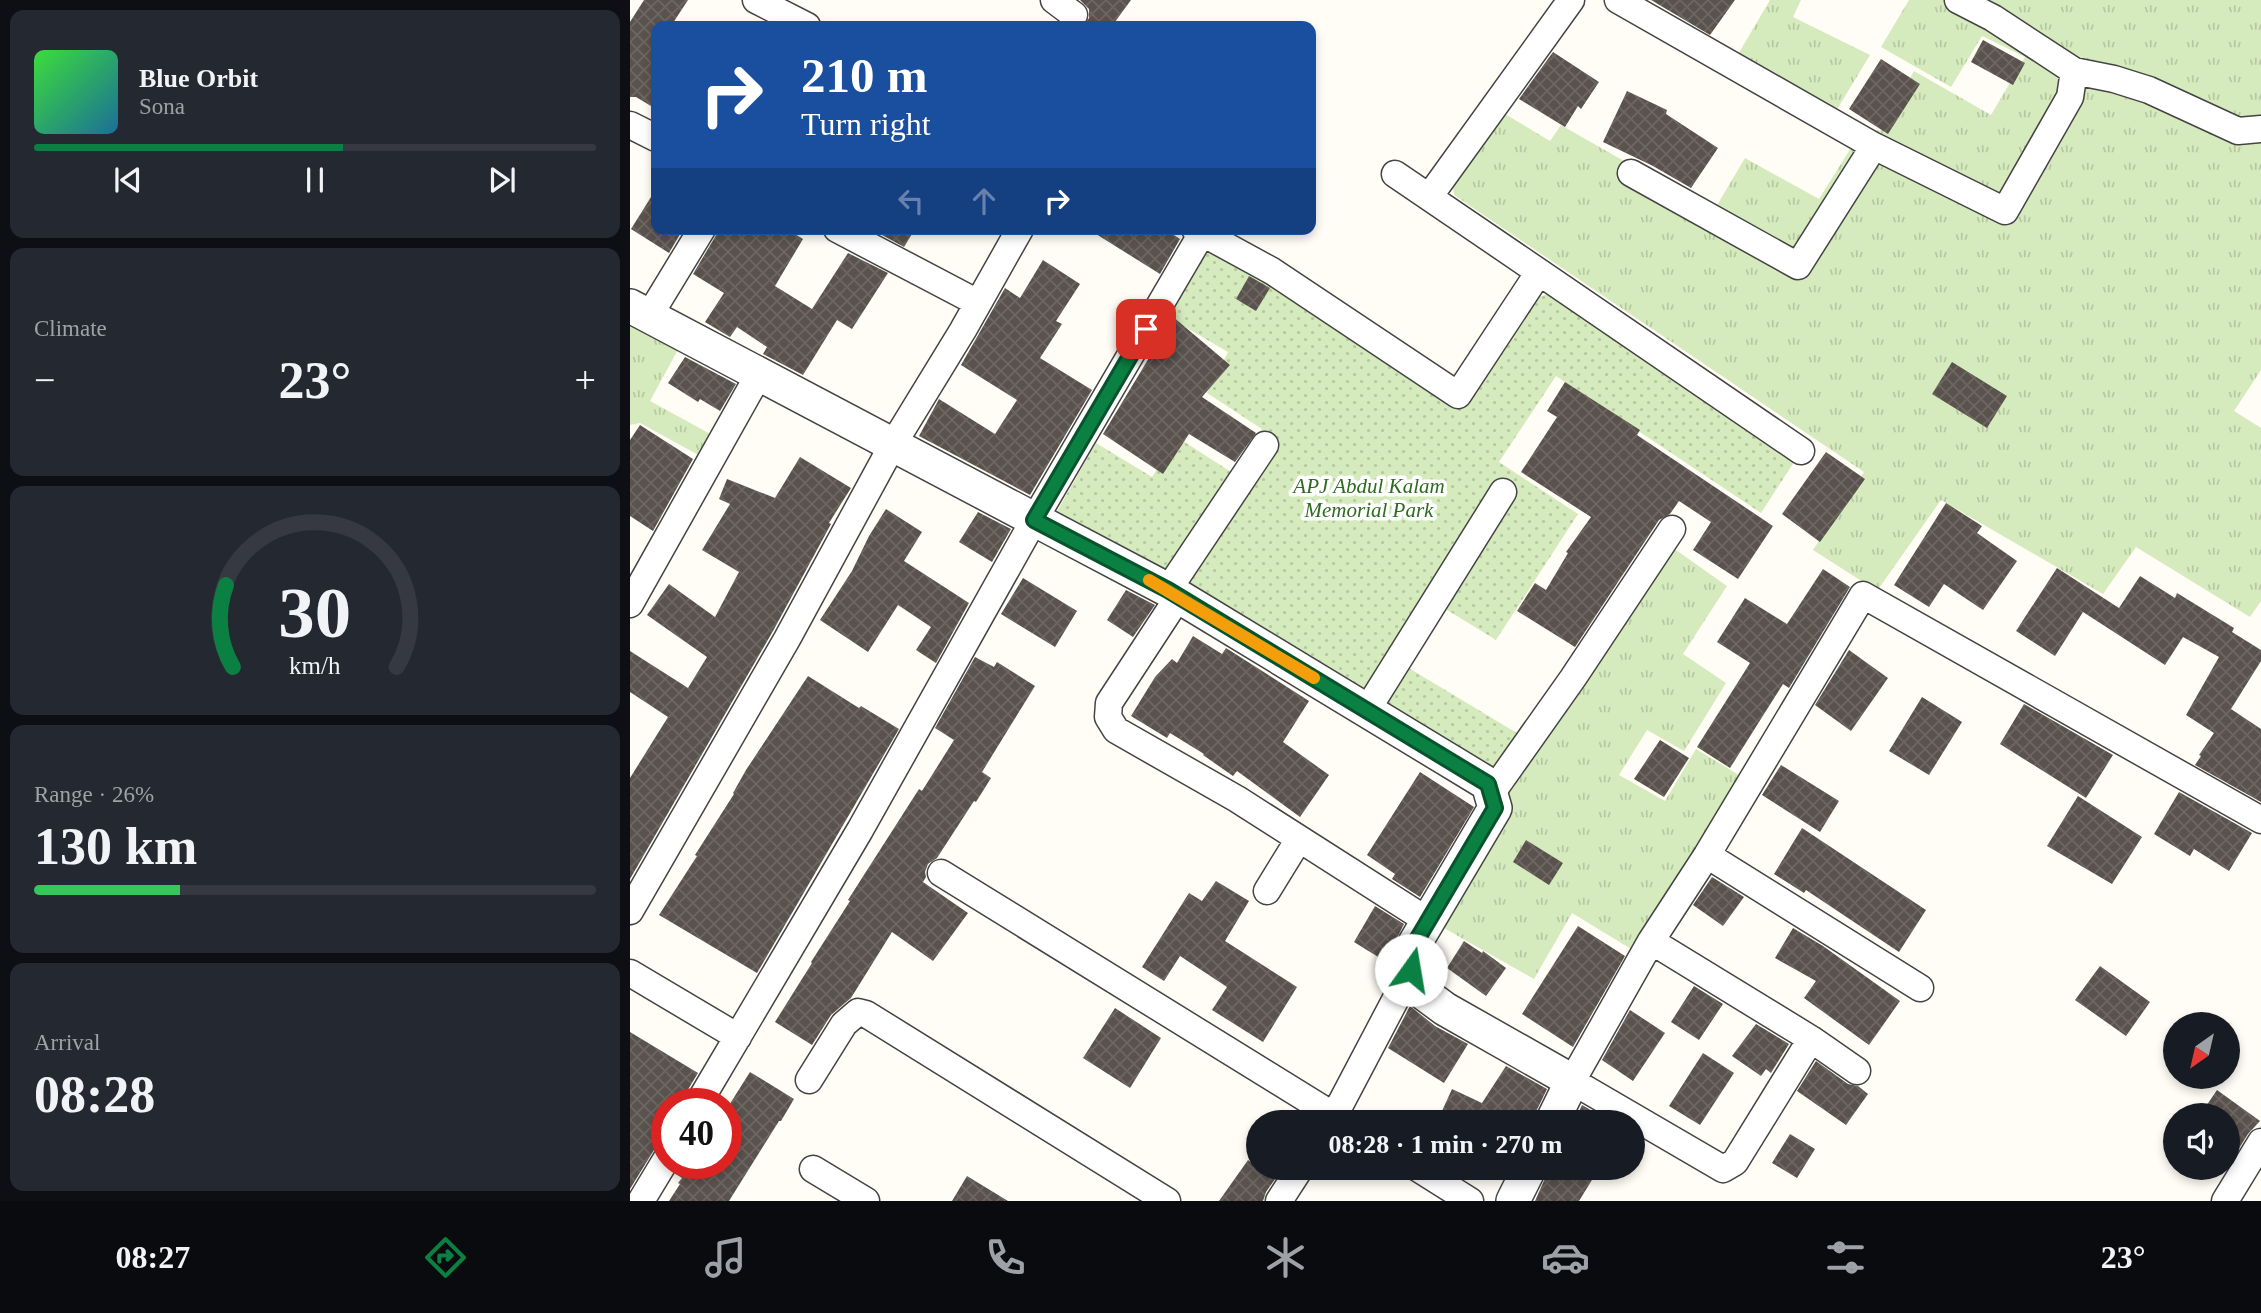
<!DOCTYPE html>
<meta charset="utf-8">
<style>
:root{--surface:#171b24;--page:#242831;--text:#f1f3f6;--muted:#9ea1a6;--line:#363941;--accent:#0b8043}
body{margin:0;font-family:"Times New Roman",serif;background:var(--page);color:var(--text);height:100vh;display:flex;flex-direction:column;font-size:26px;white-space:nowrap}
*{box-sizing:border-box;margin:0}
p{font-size:23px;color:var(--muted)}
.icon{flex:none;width:38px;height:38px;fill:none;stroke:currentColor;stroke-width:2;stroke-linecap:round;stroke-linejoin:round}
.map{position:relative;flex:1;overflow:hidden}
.drawer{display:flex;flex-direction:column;gap:10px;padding:10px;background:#0d0f14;width:630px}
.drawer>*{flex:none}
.top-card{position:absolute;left:21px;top:21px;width:665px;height:214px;border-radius:14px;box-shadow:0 4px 10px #0003;background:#1a4fa0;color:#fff;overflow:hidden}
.needle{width:46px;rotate:214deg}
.controls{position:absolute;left:1533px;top:1012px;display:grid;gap:14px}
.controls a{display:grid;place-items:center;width:77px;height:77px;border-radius:50%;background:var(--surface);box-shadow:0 4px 10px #0003;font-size:35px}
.speed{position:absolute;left:21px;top:1088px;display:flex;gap:14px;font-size:35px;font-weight:700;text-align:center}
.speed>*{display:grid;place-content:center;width:91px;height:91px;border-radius:50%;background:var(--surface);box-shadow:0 4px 10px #0003;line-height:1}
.speed .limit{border:10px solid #d22;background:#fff;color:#111}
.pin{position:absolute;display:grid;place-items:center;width:60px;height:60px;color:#fff;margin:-30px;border-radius:14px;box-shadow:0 4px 10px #0006}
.me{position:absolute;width:77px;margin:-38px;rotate:13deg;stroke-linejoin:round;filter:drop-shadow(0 0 5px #0008)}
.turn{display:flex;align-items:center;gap:24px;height:147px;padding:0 35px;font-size:32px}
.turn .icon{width:91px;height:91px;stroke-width:2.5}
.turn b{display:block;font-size:49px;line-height:60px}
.lanes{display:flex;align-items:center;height:66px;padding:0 35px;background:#0003;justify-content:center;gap:35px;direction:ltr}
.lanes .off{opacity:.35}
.big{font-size:52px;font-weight:600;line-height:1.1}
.drawer .tile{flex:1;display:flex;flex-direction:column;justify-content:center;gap:10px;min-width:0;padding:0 24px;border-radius:14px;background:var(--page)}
.drawer .dial{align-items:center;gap:0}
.dial svg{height:182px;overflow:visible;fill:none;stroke:var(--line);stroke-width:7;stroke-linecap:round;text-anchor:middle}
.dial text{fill:var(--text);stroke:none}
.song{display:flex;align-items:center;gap:21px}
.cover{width:84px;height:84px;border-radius:10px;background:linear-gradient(135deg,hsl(120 70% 55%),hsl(200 70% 35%))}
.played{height:7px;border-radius:4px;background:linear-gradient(90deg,var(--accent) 55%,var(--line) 55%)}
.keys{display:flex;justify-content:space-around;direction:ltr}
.heat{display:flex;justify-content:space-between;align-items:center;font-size:38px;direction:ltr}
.charge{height:10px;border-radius:5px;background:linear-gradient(90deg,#34c759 26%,var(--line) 0)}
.trip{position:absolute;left:616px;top:1110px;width:399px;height:70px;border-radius:35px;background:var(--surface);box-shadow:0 4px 10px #0003;font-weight:600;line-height:70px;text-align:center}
.tabs{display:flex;height:112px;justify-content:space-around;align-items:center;background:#090b0e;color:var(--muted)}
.tabs .icon{width:49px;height:49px}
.tabs .current{color:var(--accent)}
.tabs b{font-size:32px;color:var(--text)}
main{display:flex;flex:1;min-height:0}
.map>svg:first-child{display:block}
.grass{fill:url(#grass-tufts)}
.park{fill:url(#park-dots)}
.building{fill:url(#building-cross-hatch)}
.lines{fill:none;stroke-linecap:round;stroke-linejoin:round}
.minor-casing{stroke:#444;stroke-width:29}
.tertiary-casing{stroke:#444;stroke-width:36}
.minor{stroke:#fff;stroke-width:26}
.tertiary{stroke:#fff;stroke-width:33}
.route-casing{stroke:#07532c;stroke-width:18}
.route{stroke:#0b8043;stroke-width:12}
.slow{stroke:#f59e0b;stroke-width:12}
.labels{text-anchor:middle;stroke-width:7;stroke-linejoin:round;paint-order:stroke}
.park-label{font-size:21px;font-style:italic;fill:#2f6b1f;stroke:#fff}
</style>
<main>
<section class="drawer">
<div class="tile">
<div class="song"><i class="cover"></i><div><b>Blue Orbit</b><p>Sona</p></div></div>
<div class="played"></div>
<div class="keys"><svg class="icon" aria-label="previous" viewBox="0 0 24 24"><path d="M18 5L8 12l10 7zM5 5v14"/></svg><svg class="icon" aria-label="pause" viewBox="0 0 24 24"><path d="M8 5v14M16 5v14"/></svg><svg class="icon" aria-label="next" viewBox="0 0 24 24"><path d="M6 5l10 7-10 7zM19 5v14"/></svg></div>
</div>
<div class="tile"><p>Climate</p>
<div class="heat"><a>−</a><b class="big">23°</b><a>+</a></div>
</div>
<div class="tile dial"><svg viewBox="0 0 100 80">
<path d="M14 69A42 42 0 1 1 86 69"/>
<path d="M14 69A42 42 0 0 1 11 33" stroke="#0b8043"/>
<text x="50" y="56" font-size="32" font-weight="700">30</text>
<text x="50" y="72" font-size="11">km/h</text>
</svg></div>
<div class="tile"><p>Range · 26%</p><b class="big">130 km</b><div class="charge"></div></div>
<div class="tile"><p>Arrival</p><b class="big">08:28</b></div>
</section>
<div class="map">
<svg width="1631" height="1201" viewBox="0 0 1631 1201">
<defs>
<pattern id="grass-tufts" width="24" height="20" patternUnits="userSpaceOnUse" patternTransform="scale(1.75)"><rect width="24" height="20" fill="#d5ebbd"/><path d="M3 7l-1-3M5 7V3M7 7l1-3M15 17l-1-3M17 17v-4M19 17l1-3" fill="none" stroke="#b6c8a1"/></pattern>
<pattern id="park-dots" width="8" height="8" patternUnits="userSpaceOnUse" patternTransform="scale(1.75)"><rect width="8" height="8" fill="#d5ebbd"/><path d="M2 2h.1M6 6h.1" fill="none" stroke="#b6c8a1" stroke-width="1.8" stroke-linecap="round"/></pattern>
<pattern id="building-cross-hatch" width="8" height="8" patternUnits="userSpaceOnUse" patternTransform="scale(1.75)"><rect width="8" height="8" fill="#5a524d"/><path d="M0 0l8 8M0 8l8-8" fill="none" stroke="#6d6662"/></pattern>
</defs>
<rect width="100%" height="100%" fill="#fffdf5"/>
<path class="grass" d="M1140,0H1171L1163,17L1240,55L1206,111L1107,56Z
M1279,0H1631V370L1604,411L1631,428V601L1620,617L1506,547L1473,594L1311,500L1247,591L1183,550L1234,472L824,195L823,187L875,114L920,141L931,125L1083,212L1115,158L1189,199L1234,127L1250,131L1284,71L1361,115L1395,57L1352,36L1321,87L1251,47Z
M0,317L51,344L20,401L84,436L72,457L10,423L0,425Z
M1029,538L1097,586L1053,654L1096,683L1054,751L1017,730L989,775L1035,801L1066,749L1109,775L1006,952L942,913L904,979L805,923L869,781Z"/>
<path class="park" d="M576,248L652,289L833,406L905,298L918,294L1164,462L1131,513L926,376L869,462L948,514L866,640L809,605L772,664L897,739L869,781L422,520L466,443L522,477L547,437L604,474L632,429L577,393L598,352L538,317Z"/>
<path class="building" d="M14,0H58L41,26H26V109L6,97H0V22Z
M450,0H501L482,26H454L459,18V9Z
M1021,0H1105L1080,35Z
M1353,40L1395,63L1383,85L1341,62Z
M923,52L969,82L951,109L948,106L935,127L889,99Z
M1251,59L1290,84L1258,134L1219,109Z
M997,91L1037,110L1036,114L1088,148L1061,188L1023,166L973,142Z
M26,189V229H53L39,253L1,229Z
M88,229H157L173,239L145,286L182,309L218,253L258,273L222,329L207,320L173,375L133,354L137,347L107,327L100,337L75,322L94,293L63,274L85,237Z
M241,229H285L274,247Z
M458,229H535L550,239L530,274Z
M413,260L450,284L426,321L432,324L410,358L462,390L400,495L289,436L309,399L365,434L387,400L331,365L375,288L390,298Z
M619,276L640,288L626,311L606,299Z
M542,316L600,365L572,397L626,433L605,462L559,434L533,474L473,434L522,353L521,352Z
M55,357L106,384L90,411L70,399L68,402L38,383Z
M1322,362L1377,396L1357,428L1302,394Z
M935,382L1010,430L1007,435L1143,526L1108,579L1063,550L1081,522L1049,501L1040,514L1029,520L945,647L887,611L905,583L916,590L938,553L936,552L961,517L891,472L927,417L917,411Z
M10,425L63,459L23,531L0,516V440Z
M1196,452L1235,479L1190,542L1152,514Z
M170,457L221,488L199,523L201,524L143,631L0,879V778L38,717L0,692V651L58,688L77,657L17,615L39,584L85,617L109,572L72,550L100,504L89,499L97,479L145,498Z
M1316,503L1352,526L1347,533L1387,561L1353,610L1314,584L1299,607L1264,585Z
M256,509L292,532L274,561L339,603L306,663L286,650L301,627L268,605L238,652L190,620L222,571L239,536Z
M348,512L381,529L362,562L329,542Z
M1427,568L1489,608L1510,576L1545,598L1547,593L1604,628L1602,632L1631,650V661L1601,709L1631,729V802L1565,765L1571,756L1569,755L1584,733L1556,715L1589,657L1553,637L1535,665L1453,612L1425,656L1386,631Z
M1193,569L1220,587L1159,688L1153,684L1100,768L1067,747L1120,663L1087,642L1115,598L1157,624Z
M393,578L447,611L425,647L371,614Z
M496,590L525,605L503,637L477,620Z
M563,636L592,654L596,648L679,701L653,742L699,775L670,817L607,771L603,776L573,755L574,754L540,733L537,738L501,716L525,677L542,659L547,663Z
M1219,650L1258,678L1221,731L1185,705Z
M345,657L364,667L367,662L405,686L352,772L361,778L346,802L344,801L307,858L298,864L295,872L296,877L293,882L338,913L303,961L262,932L221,998L201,1015L182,1045L145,1022L182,963L181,962L220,901L218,900L232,878L289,789L292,791L324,740L305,728Z
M178,676L229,708L231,706L269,729L127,973L29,915L67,856L65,855L104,794L103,793L116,770Z
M1292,697L1332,722L1299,775L1259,751Z
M1394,704L1483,755L1456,798L1370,744Z
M1030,740L1059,758L1034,797L1004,779Z
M1151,765L1209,801L1190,832L1132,795Z
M790,772L844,807L790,897L762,879L765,874L737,855Z
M1549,792L1622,833L1599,871L1564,849L1560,856L1524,834Z
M1448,796L1512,837L1482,884L1417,846Z
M1172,828L1296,910L1269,952L1176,890L1174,893L1144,874Z
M896,840L933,863L919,885L883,862Z
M1082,877L1114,897L1093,926L1063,905Z
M586,881L619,901L595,941L667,987L633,1042L582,1010L597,987L550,956L534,981L512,967L559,893L572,901Z
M745,906L774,924L766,940L761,965L724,942Z
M948,926L995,956L943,1047L892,1014Z
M1163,928L1193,946L1270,1001L1239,1045L1174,998L1186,981L1145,958Z
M834,941L852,953L853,951L876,968L856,996L817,968Z
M1470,966L1520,1002L1496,1036L1445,1000Z
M1064,986L1093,1004L1069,1040L1041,1022Z
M780,1006L805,1026L838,1044L814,1083L758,1048Z
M485,1008L531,1038L500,1088L453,1058Z
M1000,1010L1035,1033L1003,1081L972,1060Z
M1126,1024L1159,1044L1141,1073L1136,1069L1131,1076L1102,1056Z
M0,1032L68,1073L54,1096L52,1104H37V1142L29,1145L24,1150L0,1189Z
M1073,1053L1104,1073L1070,1125L1039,1106Z
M1186,1061L1218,1084L1228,1086L1238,1094L1216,1125L1167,1091Z
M876,1066L917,1089L905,1114L903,1122H807L822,1089L852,1103Z
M120,1072L164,1099L151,1121H149L99,1201H39L50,1184L48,1183L52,1178L46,1174L51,1164H96V1110Z
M1587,1090L1630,1121L1618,1134L1598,1166V1115H1570Z
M952,1105L981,1122H944Z
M1160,1134L1185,1149L1167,1178L1142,1163Z
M618,1160L645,1179L636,1192L633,1201H589Z
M920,1167H970L949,1201H905Z
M337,1176L378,1201H322Z"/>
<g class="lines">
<defs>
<path id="minor" d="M126,0L177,26
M424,0L444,15
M988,0L1244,146L1375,211L1440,97L1444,71L1363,18L1328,0
M1444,71L1484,79L1519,90L1608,131L1631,129
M0,125L26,138
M1001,173L1168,266L1244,146
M799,197L941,0
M207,229L348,303
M565,229L642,271L828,395L909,272L765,174
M909,272L1171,451
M19,316L72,229
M538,590L635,445
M549,596L479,703L478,717L486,730L607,799L798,921
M0,604L129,374
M737,710L873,492
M861,794L943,678L1042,529
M1077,855L1290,988
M311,873L714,1122
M637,891L669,839
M0,911L157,639L262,446L333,330L390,229
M1021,941L1181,1039L1227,1071
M0,973L108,1037
M1181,1039L1105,1162L1093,1169L942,1081L1021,941L1077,855L1233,595L1631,820
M179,1080L214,1024L228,1012L236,1014L537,1201
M68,1104L230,830L404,520L572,233
M701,1122L781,970
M786,1167L840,1201
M183,1169L236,1201
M11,1201L37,1158
M649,1201L671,1167
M1595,1201L1631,1142"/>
<path id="tertiary" d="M0,306L538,590L858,784L865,808L785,943L781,970L792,992L815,1009L942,1081L922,1122
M883,1201L900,1167"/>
</defs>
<use href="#minor" class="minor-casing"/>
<use href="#tertiary" class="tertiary-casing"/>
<use href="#minor" class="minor"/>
<use href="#tertiary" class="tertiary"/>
</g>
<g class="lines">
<defs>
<path id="route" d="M516,329L404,520L538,590L858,784L865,808L785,943L781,970"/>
</defs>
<use href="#route" class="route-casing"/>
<use href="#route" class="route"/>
<path class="slow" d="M519,580L684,678"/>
</g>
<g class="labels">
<g class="park-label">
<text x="739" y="493">APJ Abdul Kalam<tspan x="739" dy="24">Memorial Park</tspan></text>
</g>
</g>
</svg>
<div class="controls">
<a><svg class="needle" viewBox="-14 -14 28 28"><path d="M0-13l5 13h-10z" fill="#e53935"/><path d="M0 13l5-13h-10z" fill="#9ea1a6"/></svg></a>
<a><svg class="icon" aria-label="sound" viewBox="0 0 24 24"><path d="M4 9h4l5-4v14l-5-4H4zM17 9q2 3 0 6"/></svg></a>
</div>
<div class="speed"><div class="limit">40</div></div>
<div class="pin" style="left:516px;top:329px;background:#d93025"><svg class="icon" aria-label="arrive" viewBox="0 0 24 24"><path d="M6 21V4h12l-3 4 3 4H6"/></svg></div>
<svg class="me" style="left:781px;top:970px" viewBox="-20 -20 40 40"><circle r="19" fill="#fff"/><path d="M0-13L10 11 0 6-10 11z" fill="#0b8043"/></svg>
<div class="trip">08:28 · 1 min · 270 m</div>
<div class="top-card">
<div class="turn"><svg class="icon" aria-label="right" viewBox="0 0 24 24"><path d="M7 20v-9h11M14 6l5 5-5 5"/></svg><div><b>210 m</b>Turn right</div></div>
<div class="lanes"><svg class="icon off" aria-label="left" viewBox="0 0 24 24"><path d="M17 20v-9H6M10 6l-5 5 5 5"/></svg><svg class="icon off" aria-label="ahead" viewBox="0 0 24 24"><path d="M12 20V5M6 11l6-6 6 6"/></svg><svg class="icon" aria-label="right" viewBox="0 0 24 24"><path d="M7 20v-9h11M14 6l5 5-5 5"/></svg></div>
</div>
</div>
</main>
<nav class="tabs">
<b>08:27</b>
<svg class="icon current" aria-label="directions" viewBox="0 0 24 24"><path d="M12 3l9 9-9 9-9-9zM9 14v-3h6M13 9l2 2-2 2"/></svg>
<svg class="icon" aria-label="music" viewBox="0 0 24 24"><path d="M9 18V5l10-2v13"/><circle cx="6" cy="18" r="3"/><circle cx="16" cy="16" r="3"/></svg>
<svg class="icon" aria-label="phone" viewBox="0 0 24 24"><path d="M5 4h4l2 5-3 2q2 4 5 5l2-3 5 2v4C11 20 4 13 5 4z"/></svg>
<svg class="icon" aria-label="climate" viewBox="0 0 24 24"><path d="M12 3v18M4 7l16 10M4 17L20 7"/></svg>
<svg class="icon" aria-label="car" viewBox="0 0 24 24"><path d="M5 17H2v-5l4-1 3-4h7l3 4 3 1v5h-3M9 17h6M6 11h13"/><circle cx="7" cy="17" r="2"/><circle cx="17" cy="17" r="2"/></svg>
<svg class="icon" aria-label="filters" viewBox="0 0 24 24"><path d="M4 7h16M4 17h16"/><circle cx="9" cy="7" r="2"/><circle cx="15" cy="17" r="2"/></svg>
<b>23°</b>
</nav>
